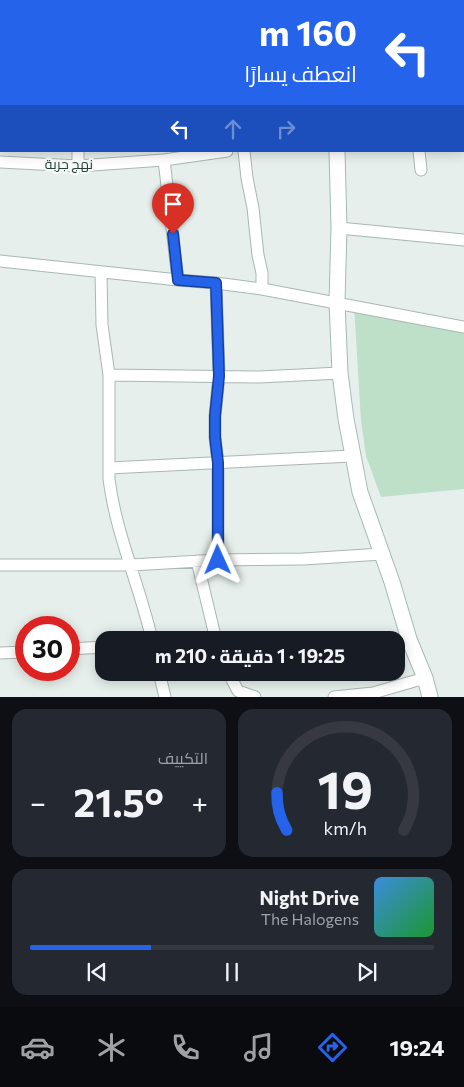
<!DOCTYPE html>
<html lang="ar">
<meta charset="utf-8">
<style>
:root{--surface:#171b24;--page:#242831;--text:#f1f3f6;--muted:#9ea1a6;--line:#363941;--accent:#2563eb}
body{margin:0;font-family:Commissioner,Cairo,sans-serif;background:var(--page);color:var(--text);direction:rtl;height:100vh;display:flex;flex-direction:column;font-size:19px;white-space:nowrap}
*{box-sizing:border-box;margin:0}
p{font-size:16px;color:var(--muted)}
.icon{flex:none;width:28px;height:28px;fill:none;stroke:currentColor;stroke-width:2;stroke-linecap:round;stroke-linejoin:round}
.map{position:relative;height:697px;overflow:hidden;direction:ltr}
.side{display:flex;flex-direction:column;gap:12px;padding:12px;background:#0d0f14;flex:1}
.side>*{flex:none}
.top-card{position:absolute;left:0px;top:0px;width:465px;height:152px;box-shadow:0 2px 12px #0003;direction:rtl;background:#2563eb;color:#fff;overflow:hidden}
.speed{position:absolute;left:15px;top:616px;display:flex;gap:10px;font-size:25px;font-weight:700;text-align:center}
.speed>*{display:grid;place-content:center;width:65px;height:65px;border-radius:50%;background:var(--surface);box-shadow:0 2px 12px #0003;line-height:1}
.speed .limit{border:8px solid #d22;background:#fff;color:#111}
.pin{position:absolute;display:grid;place-items:center;width:42px;height:42px;color:#fff;margin:-51px -21px;border-radius:50% 50% 50% 0;rotate:-45deg;box-shadow:0 0 5px #0007}
.pin .icon{rotate:45deg}
.me{position:absolute;width:55px;margin:-28px;rotate:359deg;stroke-linejoin:round;filter:drop-shadow(0 0 4px #0008)}
.turn{display:flex;align-items:center;gap:18px;height:105px;padding:0 25px;font-size:22px}
.turn .icon{width:65px;height:65px;stroke-width:2.5}
.turn b{display:block;font-size:35px;line-height:42px}
.lanes{display:flex;align-items:center;height:48px;padding:0 25px;background:#0003;justify-content:center;gap:25px;direction:ltr}
.lanes .off{opacity:.35}
.big{font-size:38px;font-weight:700;line-height:1.1}
.side .card{flex:1;display:flex;flex-direction:column;justify-content:center;gap:8px;min-width:0;padding:0 18px;border-radius:15px;background:var(--page)}
.side .dial{align-items:center;gap:0}
.dial svg{height:130px;overflow:visible;fill:none;stroke:var(--line);stroke-width:7;stroke-linecap:round;text-anchor:middle}
.dial text{fill:var(--text);stroke:none}
.song{display:flex;align-items:center;gap:15px}
.cover{width:60px;height:60px;border-radius:8px;background:linear-gradient(135deg,hsl(210 70% 55%),hsl(130 70% 35%))}
.played{height:5px;border-radius:2px;background:linear-gradient(90deg,var(--accent) 30%,var(--line) 30%)}
.keys{display:flex;justify-content:space-around;direction:ltr}
.heat{display:flex;justify-content:space-between;align-items:center;font-size:28px;direction:ltr}
.side .tiles{flex:1;display:grid;gap:12px;grid-template-columns:1fr 1fr}
.card:last-child{grid-column:span 2}
.trip{position:absolute;left:95px;top:631px;width:310px;height:50px;border-radius:15px;background:var(--surface);box-shadow:0 2px 12px #0003;font-weight:700;line-height:50px;text-align:center;direction:rtl}
.menu{display:flex;height:80px;justify-content:space-around;align-items:center;background:#090b0e;color:var(--muted)}
.menu .icon{width:35px;height:35px}
.menu .active{color:var(--accent)}
.menu b{font-size:22px;color:var(--text)}
.map>svg:first-child{display:block}
.green{fill:#bfe0c8}
.lines{fill:none;stroke-linecap:round;stroke-linejoin:round}
.minor-casing{stroke:#a8b8b2;stroke-width:13}
.secondary-casing{stroke:#a4bbb3;stroke-width:17}
.minor{stroke:#fff;stroke-width:11}
.secondary{stroke:#fff;stroke-width:15}
.route-casing{stroke:#184099;stroke-width:12}
.route{stroke:#2563eb;stroke-width:9}
.labels{text-anchor:middle;stroke-width:4.5;stroke-linejoin:round;paint-order:stroke}
.street-label{font-size:14px;fill:#24423a;stroke:#f7fbf9}
</style>
<div class="map">
<svg width="464" height="697" viewBox="0 0 464 697">
<rect width="100%" height="100%" fill="#e6efeb"/>
<path class="green" d="M354,306L464,330V489L381,497L366,456L361,420Z"/>
<g class="lines">
<defs>
<path id="minor" d="M160,0L168,1
M82,1V0
M272,1L296,0
M415,1V0
M78,151V166
M244,151L247,178L253,208L258,255L262,273V289
M419,151L421,170
M164,160L178,280
M0,162L78,166L164,160L227,151
M339,228L464,240
M0,261L178,280L216,283L262,289L464,327
M101,272L102,325L109,375V479C116,535 140,586 152,640
M216,283L219,376L215,416V437L218,463V560
M109,375L259,377L340,373
M109,468L352,456
M197,561L216,640
M0,565H131L218,560L303,559L382,554
M69,649L104,647
M0,653L26,652
M159,672L165,697
M228,672L238,691L255,697
M334,697L373,693L425,678"/>
<path id="secondary" d="M300,0L301,1
M337,151L339,228L337,302L340,373L346,419L360,492L392,582L409,639L425,678L430,697"/>
</defs>
<use href="#minor" class="minor-casing"/>
<use href="#secondary" class="secondary-casing"/>
<use href="#minor" class="minor"/>
<use href="#secondary" class="secondary"/>
</g>
<g class="lines">
<defs>
<path id="route" d="M173,234L178,280L216,283L219,376L215,416V437L218,463V560"/>
</defs>
<use href="#route" class="route-casing"/>
<use href="#route" class="route"/>
</g>
<g class="labels">
<g class="street-label">
<text x="69" y="169">نهج جربة</text>
</g>
</g>
</svg>
<div class="speed"><div class="limit">30</div></div>
<div class="pin" style="left:173px;top:234px;background:#d93025"><svg class="icon" aria-label="arrive" viewBox="0 0 24 24"><path d="M6 21V4h12l-3 4 3 4H6"/></svg></div>
<svg class="me" style="left:218px;top:560px" viewBox="-20 -20 40 40"><path d="M0-17L14 15 0 8-14 15z" fill="#2563eb" stroke="#fff" stroke-width="4"/></svg>
<div class="trip">19:25 · 1 دقيقة · 210 m</div>
<div class="top-card">
<div class="turn"><svg class="icon" aria-label="left" viewBox="0 0 24 24"><path d="M17 20v-9H6M10 6l-5 5 5 5"/></svg><div><b>160 m</b>انعطف يسارًا</div></div>
<div class="lanes"><svg class="icon" aria-label="left" viewBox="0 0 24 24"><path d="M17 20v-9H6M10 6l-5 5 5 5"/></svg><svg class="icon off" aria-label="ahead" viewBox="0 0 24 24"><path d="M12 20V5M6 11l6-6 6 6"/></svg><svg class="icon off" aria-label="right" viewBox="0 0 24 24"><path d="M7 20v-9h11M14 6l5 5-5 5"/></svg></div>
</div>
</div>
<section class="side">
<div class="tiles">
<div class="card dial"><svg viewBox="0 0 100 80">
<path d="M14 69A42 42 0 1 1 86 69"/>
<path d="M14 69A42 42 0 0 1 8 46" stroke="#2563eb"/>
<text x="50" y="56" font-size="32" font-weight="700">19</text>
<text x="50" y="72" font-size="11">km/h</text>
</svg></div>
<div class="card"><p>التكييف</p>
<div class="heat"><a>−</a><b class="big">21.5°</b><a>+</a></div>
</div>
<div class="card">
<div class="song"><i class="cover"></i><div><b>Night Drive</b><p>The Halogens</p></div></div>
<div class="played"></div>
<div class="keys"><svg class="icon" aria-label="previous" viewBox="0 0 24 24"><path d="M18 5L8 12l10 7zM5 5v14"/></svg><svg class="icon" aria-label="pause" viewBox="0 0 24 24"><path d="M8 5v14M16 5v14"/></svg><svg class="icon" aria-label="next" viewBox="0 0 24 24"><path d="M6 5l10 7-10 7zM19 5v14"/></svg></div>
</div>
</div>
</section>
<nav class="menu">
<b>19:24</b>
<svg class="icon active" aria-label="directions" viewBox="0 0 24 24"><path d="M12 3l9 9-9 9-9-9zM9 14v-3h6M13 9l2 2-2 2"/></svg>
<svg class="icon" aria-label="music" viewBox="0 0 24 24"><path d="M9 18V5l10-2v13"/><circle cx="6" cy="18" r="3"/><circle cx="16" cy="16" r="3"/></svg>
<svg class="icon" aria-label="phone" viewBox="0 0 24 24"><path d="M5 4h4l2 5-3 2q2 4 5 5l2-3 5 2v4C11 20 4 13 5 4z"/></svg>
<svg class="icon" aria-label="climate" viewBox="0 0 24 24"><path d="M12 3v18M4 7l16 10M4 17L20 7"/></svg>
<svg class="icon" aria-label="car" viewBox="0 0 24 24"><path d="M5 17H2v-5l4-1 3-4h7l3 4 3 1v5h-3M9 17h6M6 11h13"/><circle cx="7" cy="17" r="2"/><circle cx="17" cy="17" r="2"/></svg>
</nav>
